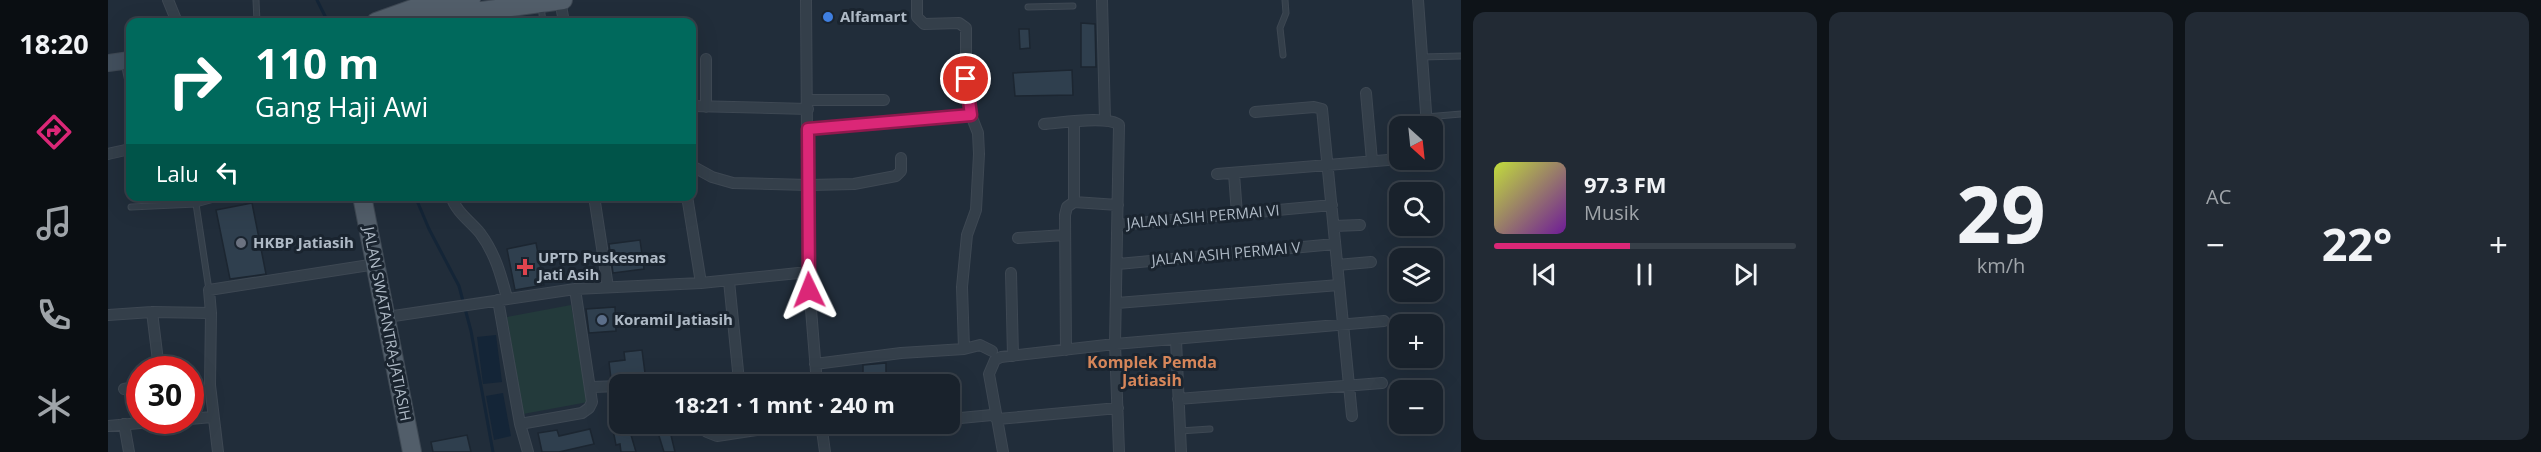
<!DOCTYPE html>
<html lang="id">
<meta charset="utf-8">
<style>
:root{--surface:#19222c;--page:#222a34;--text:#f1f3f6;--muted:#9fa4a9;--line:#373f48;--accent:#db2777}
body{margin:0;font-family:"Open Sans",sans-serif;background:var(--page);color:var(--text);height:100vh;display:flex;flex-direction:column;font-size:22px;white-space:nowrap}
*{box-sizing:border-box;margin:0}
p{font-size:20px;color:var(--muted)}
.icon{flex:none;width:33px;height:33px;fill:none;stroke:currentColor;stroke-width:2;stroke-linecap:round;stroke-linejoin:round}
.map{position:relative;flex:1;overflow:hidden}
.details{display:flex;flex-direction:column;gap:12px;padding:12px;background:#0e1318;width:1080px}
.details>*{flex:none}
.guide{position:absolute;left:18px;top:18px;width:570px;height:183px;border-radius:12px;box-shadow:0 6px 24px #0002,0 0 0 2px var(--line);background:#00695c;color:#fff;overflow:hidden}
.needle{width:39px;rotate:153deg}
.fabs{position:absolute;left:1281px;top:116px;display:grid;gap:12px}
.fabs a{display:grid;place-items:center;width:54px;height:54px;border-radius:12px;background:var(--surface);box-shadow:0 6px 24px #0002,0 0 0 2px var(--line);font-size:30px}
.speed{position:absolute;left:18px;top:356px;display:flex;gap:12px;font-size:30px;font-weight:700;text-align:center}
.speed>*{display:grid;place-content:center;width:78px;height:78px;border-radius:50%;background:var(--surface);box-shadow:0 6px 24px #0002,0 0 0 2px var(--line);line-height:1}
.speed .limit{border:9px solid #d22;background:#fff;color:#111}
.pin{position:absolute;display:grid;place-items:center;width:51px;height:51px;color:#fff;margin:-26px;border:3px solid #fff;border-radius:50%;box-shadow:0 2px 6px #0007}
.me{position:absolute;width:66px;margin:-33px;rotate:358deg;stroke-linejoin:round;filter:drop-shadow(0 0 4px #0008)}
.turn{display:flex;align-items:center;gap:21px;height:126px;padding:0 30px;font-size:27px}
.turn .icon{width:78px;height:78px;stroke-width:2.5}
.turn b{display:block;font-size:42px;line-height:51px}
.then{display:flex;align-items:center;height:57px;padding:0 30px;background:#0003;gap:12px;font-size:22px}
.big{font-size:45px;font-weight:700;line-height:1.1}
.details .card{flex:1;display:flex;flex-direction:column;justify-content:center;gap:9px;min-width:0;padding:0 21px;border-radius:12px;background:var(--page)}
.details .dial{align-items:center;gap:0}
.dial b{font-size:78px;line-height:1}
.song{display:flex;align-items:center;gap:18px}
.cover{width:72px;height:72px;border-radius:9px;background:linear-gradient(135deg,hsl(70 70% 55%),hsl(280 70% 35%))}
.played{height:6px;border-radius:3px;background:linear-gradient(90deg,var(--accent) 45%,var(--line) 45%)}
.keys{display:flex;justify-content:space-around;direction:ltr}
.heat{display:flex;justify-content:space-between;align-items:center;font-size:33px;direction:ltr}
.details .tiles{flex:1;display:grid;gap:12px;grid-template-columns:repeat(3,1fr)}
.trip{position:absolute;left:501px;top:374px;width:351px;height:60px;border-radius:12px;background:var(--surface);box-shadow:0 6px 24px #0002,0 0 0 2px var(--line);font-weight:700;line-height:60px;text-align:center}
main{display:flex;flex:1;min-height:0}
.dock{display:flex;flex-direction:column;width:108px;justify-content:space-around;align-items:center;background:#0a0e12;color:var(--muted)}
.dock .icon{width:42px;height:42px}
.dock .active{color:var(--accent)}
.dock b{font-size:27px;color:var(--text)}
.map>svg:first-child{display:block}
.green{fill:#233a3b}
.water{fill:#142537}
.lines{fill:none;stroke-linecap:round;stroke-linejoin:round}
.stream{stroke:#142537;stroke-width:3}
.building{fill:#2f3f4e;stroke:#1c2631;stroke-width:1.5}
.lane-casing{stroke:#3e4853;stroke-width:7}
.street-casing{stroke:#3e4853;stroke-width:12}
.secondary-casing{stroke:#3e4853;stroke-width:18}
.primary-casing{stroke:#3e4853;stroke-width:20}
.lane{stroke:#343f4a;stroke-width:5}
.street{stroke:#343f4a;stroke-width:10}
.secondary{stroke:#424f5d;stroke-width:16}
.primary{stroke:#525e6a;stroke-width:18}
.route-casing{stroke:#8e194d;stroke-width:15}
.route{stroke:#db2777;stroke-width:10}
.shop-dot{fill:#3f7fe0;stroke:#1a242f;stroke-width:2}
.worship-dot{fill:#6b7280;stroke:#1a242f;stroke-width:2}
.health-dot{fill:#e0444e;stroke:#1a242f;stroke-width:2}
.service-dot{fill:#5c6f8a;stroke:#1a242f;stroke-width:2}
.labels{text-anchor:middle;stroke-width:6;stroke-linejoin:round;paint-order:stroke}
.poi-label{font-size:15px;font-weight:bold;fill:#afbac6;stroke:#1a242f;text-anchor:start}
.street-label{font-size:15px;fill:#afbac6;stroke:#1a242f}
.neighbourhood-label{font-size:16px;font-weight:bold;fill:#d6865a;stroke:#1a242f}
</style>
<main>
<nav class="dock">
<b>18:20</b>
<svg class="icon active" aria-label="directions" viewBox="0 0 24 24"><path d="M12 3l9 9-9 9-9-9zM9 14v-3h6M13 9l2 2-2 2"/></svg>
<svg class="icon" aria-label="music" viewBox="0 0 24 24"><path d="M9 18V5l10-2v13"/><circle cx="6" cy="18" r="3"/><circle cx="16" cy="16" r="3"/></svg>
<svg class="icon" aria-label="phone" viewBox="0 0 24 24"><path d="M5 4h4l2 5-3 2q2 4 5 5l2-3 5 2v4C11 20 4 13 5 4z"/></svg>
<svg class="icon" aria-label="climate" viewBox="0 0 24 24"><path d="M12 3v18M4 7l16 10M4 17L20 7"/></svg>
</nav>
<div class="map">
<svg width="1353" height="452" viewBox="0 0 1353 452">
<rect width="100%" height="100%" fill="#212d3a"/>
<path class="green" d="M463,305L480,402L415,414L399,317Z"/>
<path class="water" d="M388,335L394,382L375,384L369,337Z
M395,393L403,436L386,440L378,396Z"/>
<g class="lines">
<path class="stream" d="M209,0L220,22
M307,196L321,229L351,286L363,331L385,452"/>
</g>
<path class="building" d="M973,23L987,24L988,67H973Z
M911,29H921L922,48L912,49Z
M964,70L965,95L907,96L905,73Z
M144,203L158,274L122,279L108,210Z
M532,240L536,269L505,273L501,244Z
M428,243L436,285L407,290L399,249Z
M507,307L508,331L481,333L478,309Z
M534,350L538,381L520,384L519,377L503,379L501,362L517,360L516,352Z
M778,363V379L755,380V365Z
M512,413V423H527V427L521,428L528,452H513L512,444L508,445L502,415Z
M547,423H566L568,430L562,431L567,452H556Z
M482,429L486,444L451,452H434L430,433L449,430L451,436Z
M359,435L363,452H325L323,442Z"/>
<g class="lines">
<defs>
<path id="lane" d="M148,0L149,22
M433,6L435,22
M920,7L965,6
M1175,55L1172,28L1178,13L1177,0
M1314,57L1353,56
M1318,117L1353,114
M23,207L88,204
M101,290L88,204L117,196
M1072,431L1102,429"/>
<path id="street" d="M60,0L69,22
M452,0L456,22
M698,0L700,272L709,384
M994,0L997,120
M1310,0L1319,126
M598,59V107
M18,61L22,79
M1258,93L1264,161
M700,100H776
M584,106L700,109
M1147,112L1206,107L1214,109L1244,416
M936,124C952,123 1000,115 1011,125L1007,344L1011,452
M700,129L863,115
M0,154L22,149
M584,166L604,177L625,183L701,185L746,184L788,176L793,171V158
M1109,174L1292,159
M1126,174L1129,214
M343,196C348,212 362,221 372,233C387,253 393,275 399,298
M486,196L500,287
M579,196L593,283
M966,202L1010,205
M1010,225L1224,205
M1226,226L1252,225
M910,238L957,235
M1010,264L1227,244
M1229,265L1263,262
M903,273L905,356
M621,281L631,381
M390,300L412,424L420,452
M1009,303L1231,285
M44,312L51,369
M0,315L44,312L103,313
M279,317L467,289L593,283L700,272
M1068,340L1073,452
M856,349L872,345L884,351
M958,350L957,215L959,207L966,202V122
M707,364L793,353L856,349L854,287L859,235L868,210L871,154L870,133L863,115L858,79V28L851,23L816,24L809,17V0
M484,387L512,386
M16,389L32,386
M1070,399L1274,383
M82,419L104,417
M842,419L884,415L890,419L1010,408
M595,423L599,432L609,436L694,423
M713,423L717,452
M16,424L21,452
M412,424L474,413L481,408L484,402L467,289
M0,426L64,420
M110,452L102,385L103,313L101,290L268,264
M895,452L881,374L887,360L893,357L1007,344L1276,321"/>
<path id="secondary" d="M0,63L22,60"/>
<path id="primary" d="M268,22L307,8L363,0
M310,22L336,16L455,0
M254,196L304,452"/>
</defs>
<use href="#lane" class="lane-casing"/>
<use href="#street" class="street-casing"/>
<use href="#secondary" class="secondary-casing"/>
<use href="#primary" class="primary-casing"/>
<use href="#lane" class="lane"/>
<use href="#street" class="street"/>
<use href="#secondary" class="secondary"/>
<use href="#primary" class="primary"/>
</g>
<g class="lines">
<defs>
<path id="route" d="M701,290L700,129L863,115L858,79"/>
</defs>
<use href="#route" class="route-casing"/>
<use href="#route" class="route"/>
</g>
<circle class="shop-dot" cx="720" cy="17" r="6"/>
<circle class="worship-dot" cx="133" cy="243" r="6"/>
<path class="health-dot" d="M414 258h6v6h6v6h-6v6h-6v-6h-6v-6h6z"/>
<circle class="service-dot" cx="494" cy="320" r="6"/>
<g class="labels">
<g class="poi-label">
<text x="732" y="22">Alfamart</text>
<text x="145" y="248">HKBP Jatiasih</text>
<text x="430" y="263">UPTD Puskesmas<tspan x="430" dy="17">Jati Asih</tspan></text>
<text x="506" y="325">Koramil Jatiasih</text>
</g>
<g class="street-label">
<text transform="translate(1095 217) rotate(-5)" y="5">JALAN ASIH PERMAI VI</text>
<text transform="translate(1118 254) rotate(-5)" y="5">JALAN ASIH PERMAI V</text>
<text transform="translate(279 324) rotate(79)" y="5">JALAN SWATANTRA-JATIASIH</text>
</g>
<g class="neighbourhood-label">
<text x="1044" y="368">Komplek Pemda<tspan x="1044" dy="18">Jatiasih</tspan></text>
</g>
</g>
</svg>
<div class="fabs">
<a><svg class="needle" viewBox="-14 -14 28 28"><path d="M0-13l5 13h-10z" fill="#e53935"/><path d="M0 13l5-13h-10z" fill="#9fa4a9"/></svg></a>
<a><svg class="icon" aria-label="search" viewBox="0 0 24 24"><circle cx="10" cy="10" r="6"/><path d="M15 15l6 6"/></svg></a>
<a><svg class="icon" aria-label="layers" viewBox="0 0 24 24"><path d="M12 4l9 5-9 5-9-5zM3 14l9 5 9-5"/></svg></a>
<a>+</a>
<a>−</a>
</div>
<div class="speed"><div class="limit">30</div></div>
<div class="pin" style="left:858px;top:79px;background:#d93025"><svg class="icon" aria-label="arrive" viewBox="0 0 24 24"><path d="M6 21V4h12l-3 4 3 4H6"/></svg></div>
<svg class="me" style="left:701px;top:290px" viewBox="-20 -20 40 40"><path d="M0-17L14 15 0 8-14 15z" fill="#db2777" stroke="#fff" stroke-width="4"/></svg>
<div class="trip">18:21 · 1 mnt · 240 m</div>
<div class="guide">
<div class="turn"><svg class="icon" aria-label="right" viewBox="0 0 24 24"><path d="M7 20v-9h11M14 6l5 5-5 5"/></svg><div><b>110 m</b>Gang Haji Awi</div></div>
<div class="then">Lalu<svg class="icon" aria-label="left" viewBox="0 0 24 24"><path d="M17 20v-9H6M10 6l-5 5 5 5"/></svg></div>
</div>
</div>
<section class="details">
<div class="tiles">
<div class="card">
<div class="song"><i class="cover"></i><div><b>97.3 FM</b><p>Musik</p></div></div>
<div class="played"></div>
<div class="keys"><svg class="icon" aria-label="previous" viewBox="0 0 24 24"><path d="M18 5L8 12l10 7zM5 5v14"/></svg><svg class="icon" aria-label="pause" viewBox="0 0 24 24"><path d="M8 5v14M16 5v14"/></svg><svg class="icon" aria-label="next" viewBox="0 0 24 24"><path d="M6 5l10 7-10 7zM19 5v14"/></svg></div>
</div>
<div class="card dial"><b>29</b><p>km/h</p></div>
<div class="card"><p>AC</p>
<div class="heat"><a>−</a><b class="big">22°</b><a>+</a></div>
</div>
</div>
</section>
</main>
